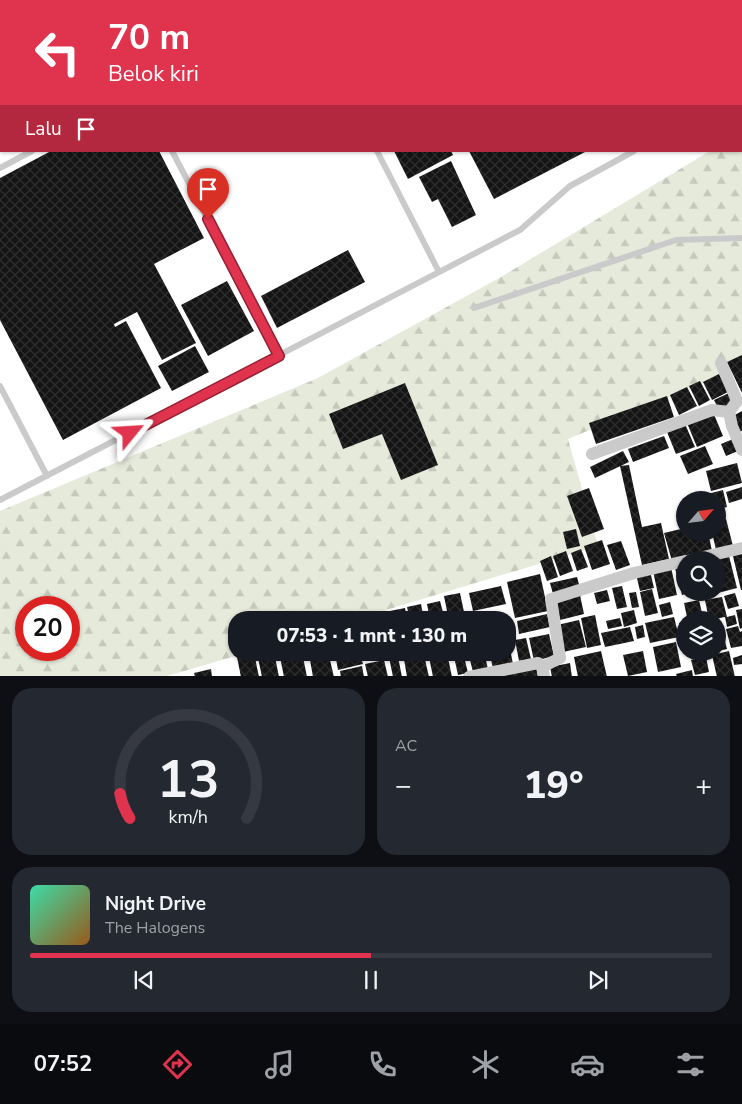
<!DOCTYPE html>
<html lang="id">
<meta charset="utf-8">
<style>
:root{--surface:#171b24;--page:#242831;--text:#f1f3f6;--muted:#9ea1a6;--line:#363941;--accent:#e0334e}
body{margin:0;font-family:"Nunito Sans",sans-serif;background:var(--page);color:var(--text);height:100vh;display:flex;flex-direction:column;font-size:19px;white-space:nowrap}
*{box-sizing:border-box;margin:0}
p{font-size:16px;color:var(--muted)}
.icon{flex:none;width:28px;height:28px;fill:none;stroke:currentColor;stroke-width:2;stroke-linecap:round;stroke-linejoin:round}
.map{position:relative;height:676px;overflow:hidden}
.drawer{display:flex;flex-direction:column;gap:12px;padding:12px;background:#0d0f14;flex:1}
.drawer>*{flex:none}
.banner{position:absolute;left:0px;top:0px;width:742px;height:152px;box-shadow:0 1px 4px #0004;background:#e0334e;color:#fff;overflow:hidden}
.needle{width:32px;rotate:62deg}
.fabs{position:absolute;left:676px;top:491px;display:grid;gap:10px}
.fabs a{display:grid;place-items:center;width:50px;height:50px;border-radius:50%;background:var(--surface);box-shadow:0 1px 4px #0004;font-size:25px}
.speed{position:absolute;left:15px;top:596px;display:flex;gap:10px;font-size:25px;font-weight:700;text-align:center}
.speed>*{display:grid;place-content:center;width:65px;height:65px;border-radius:50%;background:var(--surface);box-shadow:0 1px 4px #0004;line-height:1}
.speed .limit{border:8px solid #d22;background:#fff;color:#111}
.pin{position:absolute;display:grid;place-items:center;width:42px;height:42px;color:#fff;margin:-51px -21px;border-radius:50% 50% 50% 0;rotate:-45deg;box-shadow:0 0 5px #0007}
.pin .icon{rotate:45deg}
.me{position:absolute;width:55px;margin:-28px;rotate:63deg;stroke-linejoin:round;filter:drop-shadow(0 0 4px #0008)}
.turn{display:flex;align-items:center;gap:18px;height:105px;padding:0 25px;font-size:22px}
.turn .icon{width:65px;height:65px;stroke-width:2.5}
.turn b{display:block;font-size:35px;line-height:42px}
.then{display:flex;align-items:center;height:48px;padding:0 25px;background:#0003;gap:10px;font-size:19px}
.big{font-size:38px;font-weight:800;line-height:1.1}
.drawer .widget{flex:1;display:flex;flex-direction:column;justify-content:center;gap:8px;min-width:0;padding:0 18px;border-radius:20px;background:var(--page)}
.drawer .dial{align-items:center;gap:0}
.dial svg{height:130px;overflow:visible;fill:none;stroke:var(--line);stroke-width:7;stroke-linecap:round;text-anchor:middle}
.dial text{fill:var(--text);stroke:none}
.song{display:flex;align-items:center;gap:15px}
.cover{width:60px;height:60px;border-radius:8px;background:linear-gradient(135deg,hsl(160 70% 55%),hsl(30 70% 35%))}
.played{height:5px;border-radius:2px;background:linear-gradient(90deg,var(--accent) 50%,var(--line) 50%)}
.keys{display:flex;justify-content:space-around;direction:ltr}
.heat{display:flex;justify-content:space-between;align-items:center;font-size:28px;direction:ltr}
.drawer .tiles{flex:1;display:grid;gap:12px;grid-template-columns:1fr 1fr}
.widget:last-child{grid-column:span 2}
.trip{position:absolute;left:228px;top:611px;width:288px;height:50px;border-radius:20px;background:var(--surface);box-shadow:0 1px 4px #0004;font-weight:800;line-height:50px;text-align:center}
.tab-bar{display:flex;height:80px;justify-content:space-around;align-items:center;background:#090b0e;color:var(--muted)}
.tab-bar .icon{width:35px;height:35px}
.tab-bar .on{color:var(--accent)}
.tab-bar b{font-size:22px;color:var(--text)}
.map>svg:first-child{display:block}
.forest{fill:url(#forest-firs);fill-rule:evenodd}
.building{fill:url(#building-cross-hatch)}
.lines{fill:none;stroke-linecap:round;stroke-linejoin:round}
.service{stroke:#cacaca;stroke-width:6}
.minor{stroke:#cacaca;stroke-width:12}
.route-casing{stroke:#922133;stroke-width:12}
.route{stroke:#e0334e;stroke-width:9}
</style>
<div class="map">
<svg width="742" height="677" viewBox="0 0 742 677">
<defs>
<pattern id="forest-firs" width="22" height="20" patternUnits="userSpaceOnUse" patternTransform="scale(1.25)"><rect width="22" height="20" fill="#e5eadb"/><path d="M5 1l3.5 6h-7zM16 11l3.5 6h-7z" fill="#c5c9bc"/></pattern>
<pattern id="building-cross-hatch" width="8" height="8" patternUnits="userSpaceOnUse" patternTransform="scale(1.25)"><rect width="8" height="8" fill="#141414"/><path d="M0 0l8 8M0 8l8-8" fill="none" stroke="#2e2e2e"/></pattern>
</defs>
<rect width="100%" height="100%" fill="#fff"/>
<path class="forest" d="M742,132V367L568,439L598,546L353,620H236V652L246,653L167,676L0,677V511L318,378L501,277L710,151H741ZM26,608H69V650H26Z"/>
<path class="building" d="M51,151H159L204,238L154,264L196,343L162,360L137,312L114,324L115,327L126,321L161,388L63,440L0,320V178Z
M394,151H451L453,155L408,179Z
M469,151H587L494,199Z
M451,161L476,215L452,227L438,199L432,202L419,177Z
M348,250L365,282L277,328L261,296Z
M227,281L254,331L208,356L181,305Z
M195,346L209,372L172,391L158,366Z
M742,355V393L727,362Z
M719,374L728,392L712,400L703,382Z
M700,381L710,400L699,406L689,386Z
M405,383L438,465L401,480L382,434L343,449L329,414Z
M687,387L697,406L679,415L670,395Z
M731,392L736,401L719,410L714,400Z
M667,396L674,417L596,444L589,423Z
M742,411V431L739,432L731,417Z
M713,412L723,436L697,447L687,423Z
M685,424L695,447L676,454L667,432Z
M664,436L669,448L633,462L628,449Z
M733,439L738,451L726,456L721,444Z
M705,446L713,464L688,474L680,456Z
M623,451L629,462L595,478L590,467Z
M737,463L742,483L711,491L706,471Z
M629,465L642,527L661,523L669,559L642,565L620,466Z
M742,487V499L729,503L726,492Z
M589,488L604,529L582,537L567,496Z
M723,490L727,507L718,509V500H697L696,497Z
M726,519L733,546L716,550L712,532H718V521Z
M685,528V532H708L712,551L672,561L664,533Z
M576,529L580,546L567,549L563,532Z
M602,540L610,564L592,570L584,546Z
M621,541L630,565L616,570L607,545Z
M581,549L588,567L577,571L571,553Z
M742,550V590H741L732,552Z
M566,551L573,571L560,576L553,556Z
M728,552L737,588L718,593V560Z
M551,556L558,577L547,581L540,561Z
M685,565V594L682,595L675,568Z
M671,567L677,595L659,599L653,571Z
M650,571L654,588L640,591L636,574Z
M540,574L548,611L515,618L507,582Z
M577,577L580,588L553,594L550,583Z
M501,586L506,604L473,611L469,593Z
M622,586L627,607L617,609L612,588Z
M652,589L658,613L645,616L640,592Z
M607,590L610,601L597,604L594,593Z
M636,592L639,607L632,608L629,593Z
M460,593L464,612L448,616L444,596Z
M735,593L739,606L728,609L724,596Z
M580,595L584,614L560,620L556,600Z
M722,597L727,617L735,615L737,624L727,627L725,617L709,620L705,600Z
M699,600L702,613L687,617L684,603Z
M440,601L445,620H430L427,604Z
M670,602L673,614L662,617L659,605Z
M421,604L424,620H410L407,607Z
M405,608L407,620H392L390,611Z
M742,609V628L740,629L736,610Z
M634,610L637,623L624,627L621,613Z
M547,614L550,627L519,634L517,621Z
M595,615L601,645L587,648L581,618Z
M674,617L679,637L650,643L645,623Z
M620,618L622,626L608,629L606,621Z
M579,620L586,647L563,652L557,625Z
M685,621V647H684L679,623Z
M718,622H721L724,635L718,636Z
M643,625L645,637L637,639L635,627Z
M738,626L740,632L742,631V646L731,648L726,629Z
M630,627L634,641L605,647L601,633Z
M549,634L554,656L534,661L529,638Z
M724,637L727,649L718,651V639Z
M526,638L531,659L519,661L515,640Z
M508,639L513,664L493,668L489,652H506Z
M676,642L681,667L658,672L653,647Z
M601,651L607,677H578L574,657Z
M643,651L647,672L628,676L623,655Z
M729,651L735,677H717L712,655Z
M274,652L279,677H262L257,653Z
M279,652H302L307,677H284Z
M364,652H384L385,656L365,660Z
M388,652H397L402,677H393Z
M453,652H463L468,673L458,675Z
M468,652H484L488,669L473,672Z
M254,653L259,677H241L237,657Z
M447,653L452,677H433L429,657Z
M360,654L363,664L338,670L336,659Z
M424,655L429,677H407L404,659Z
M742,655V664L734,665L733,658Z
M329,656L334,677H313L310,660Z
M706,657L709,672L695,675L691,660Z
M384,660L388,677H368L365,664Z
M570,663L572,677H552L550,667Z
M362,666L364,677H341L340,671Z
M536,666L538,677H503V673Z
M211,669L212,677H195L194,673Z
M692,670L693,677H677L676,674Z"/>
<g class="lines">
<path class="service" d="M574,0L575,1
M605,0L606,1
M642,0L643,1
M320,1L323,0
M741,111H742
M172,151L279,356
M377,151L439,272
M0,168L32,151
M474,308L676,240L742,238
M0,386L47,476
M0,500L520,230L570,186L634,151"/>
<path class="minor" d="M16,1L18,0
M0,10L1,9
M721,363L737,401L729,412L732,426L742,450
M592,454L712,410L729,412
M690,560L742,548
M542,667L560,658L551,599L634,573L685,561
M469,677L538,663L542,666L544,677"/>
</g>
<g class="lines">
<defs>
<path id="route" d="M130,433L279,356L208,219"/>
</defs>
<use href="#route" class="route-casing"/>
<use href="#route" class="route"/>
</g>
</svg>
<div class="fabs">
<a><svg class="needle" viewBox="-14 -14 28 28"><path d="M0-13l5 13h-10z" fill="#e53935"/><path d="M0 13l5-13h-10z" fill="#9ea1a6"/></svg></a>
<a><svg class="icon" aria-label="search" viewBox="0 0 24 24"><circle cx="10" cy="10" r="6"/><path d="M15 15l6 6"/></svg></a>
<a><svg class="icon" aria-label="layers" viewBox="0 0 24 24"><path d="M12 4l9 5-9 5-9-5zM3 14l9 5 9-5"/></svg></a>
</div>
<div class="speed"><div class="limit">20</div></div>
<div class="pin" style="left:208px;top:219px;background:#d93025"><svg class="icon" aria-label="arrive" viewBox="0 0 24 24"><path d="M6 21V4h12l-3 4 3 4H6"/></svg></div>
<svg class="me" style="left:130px;top:433px" viewBox="-20 -20 40 40"><path d="M0-17L14 15 0 8-14 15z" fill="#e0334e" stroke="#fff" stroke-width="4"/></svg>
<div class="trip">07:53 · 1 mnt · 130 m</div>
<div class="banner">
<div class="turn"><svg class="icon" aria-label="left" viewBox="0 0 24 24"><path d="M17 20v-9H6M10 6l-5 5 5 5"/></svg><div><b>70 m</b>Belok kiri</div></div>
<div class="then">Lalu<svg class="icon" aria-label="arrive" viewBox="0 0 24 24"><path d="M6 21V4h12l-3 4 3 4H6"/></svg></div>
</div>
</div>
<section class="drawer">
<div class="tiles">
<div class="widget dial"><svg viewBox="0 0 100 80">
<path d="M14 69A42 42 0 1 1 86 69"/>
<path d="M14 69A42 42 0 0 1 8 54" stroke="#e0334e"/>
<text x="50" y="56" font-size="32" font-weight="700">13</text>
<text x="50" y="72" font-size="11">km/h</text>
</svg></div>
<div class="widget"><p>AC</p>
<div class="heat"><a>−</a><b class="big">19°</b><a>+</a></div>
</div>
<div class="widget">
<div class="song"><i class="cover"></i><div><b>Night Drive</b><p>The Halogens</p></div></div>
<div class="played"></div>
<div class="keys"><svg class="icon" aria-label="previous" viewBox="0 0 24 24"><path d="M18 5L8 12l10 7zM5 5v14"/></svg><svg class="icon" aria-label="pause" viewBox="0 0 24 24"><path d="M8 5v14M16 5v14"/></svg><svg class="icon" aria-label="next" viewBox="0 0 24 24"><path d="M6 5l10 7-10 7zM19 5v14"/></svg></div>
</div>
</div>
</section>
<nav class="tab-bar">
<b>07:52</b>
<svg class="icon on" aria-label="directions" viewBox="0 0 24 24"><path d="M12 3l9 9-9 9-9-9zM9 14v-3h6M13 9l2 2-2 2"/></svg>
<svg class="icon" aria-label="music" viewBox="0 0 24 24"><path d="M9 18V5l10-2v13"/><circle cx="6" cy="18" r="3"/><circle cx="16" cy="16" r="3"/></svg>
<svg class="icon" aria-label="phone" viewBox="0 0 24 24"><path d="M5 4h4l2 5-3 2q2 4 5 5l2-3 5 2v4C11 20 4 13 5 4z"/></svg>
<svg class="icon" aria-label="climate" viewBox="0 0 24 24"><path d="M12 3v18M4 7l16 10M4 17L20 7"/></svg>
<svg class="icon" aria-label="car" viewBox="0 0 24 24"><path d="M5 17H2v-5l4-1 3-4h7l3 4 3 1v5h-3M9 17h6M6 11h13"/><circle cx="7" cy="17" r="2"/><circle cx="17" cy="17" r="2"/></svg>
<svg class="icon" aria-label="filters" viewBox="0 0 24 24"><path d="M4 7h16M4 17h16"/><circle cx="9" cy="7" r="2"/><circle cx="15" cy="17" r="2"/></svg>
</nav>
